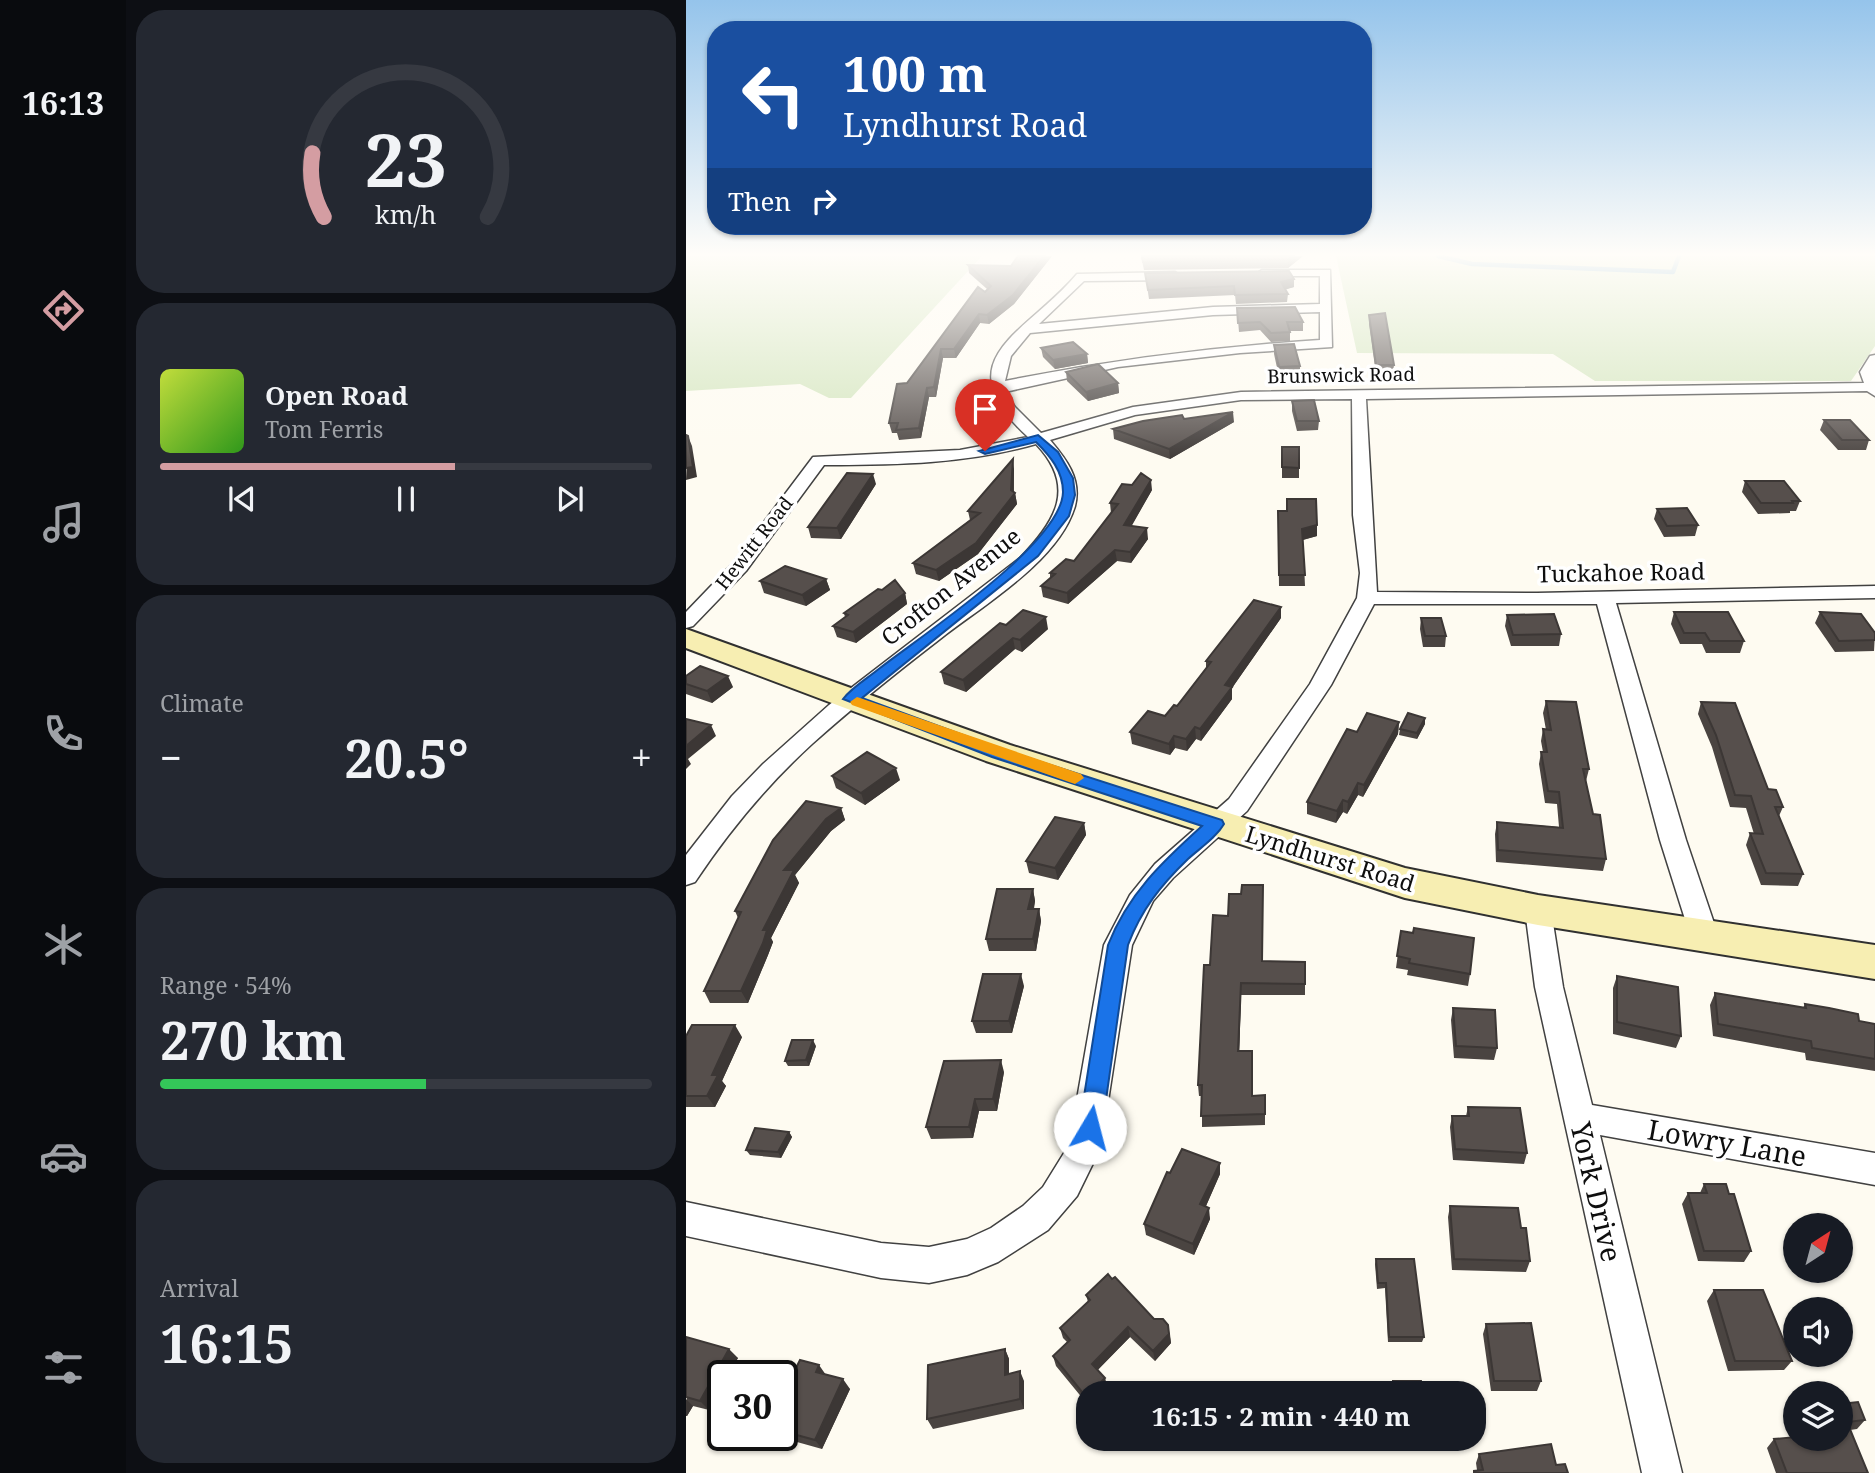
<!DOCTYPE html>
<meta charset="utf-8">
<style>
:root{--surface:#171b24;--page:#242831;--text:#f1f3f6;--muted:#9ea1a6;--line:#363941;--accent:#d49da2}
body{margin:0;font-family:"Noto Serif",serif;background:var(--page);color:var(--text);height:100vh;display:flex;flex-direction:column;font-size:26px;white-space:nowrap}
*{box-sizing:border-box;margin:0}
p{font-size:23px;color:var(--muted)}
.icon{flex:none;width:38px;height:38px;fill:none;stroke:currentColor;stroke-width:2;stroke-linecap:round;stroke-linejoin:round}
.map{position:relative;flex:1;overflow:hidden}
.side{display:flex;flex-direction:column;gap:10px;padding:10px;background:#0d0f14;width:560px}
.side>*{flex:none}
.banner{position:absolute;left:21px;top:21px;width:665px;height:214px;border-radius:28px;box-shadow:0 2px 5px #0004;background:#1a4fa0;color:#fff;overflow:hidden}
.needle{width:46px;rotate:36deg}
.controls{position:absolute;left:1097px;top:1213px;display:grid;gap:14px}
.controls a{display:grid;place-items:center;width:70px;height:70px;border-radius:50%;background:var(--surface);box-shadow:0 2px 5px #0004;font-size:35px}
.speed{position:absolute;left:21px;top:1360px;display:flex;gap:14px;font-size:35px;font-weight:700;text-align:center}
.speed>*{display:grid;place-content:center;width:91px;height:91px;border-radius:50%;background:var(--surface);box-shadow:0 2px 5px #0004;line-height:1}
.speed .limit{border:4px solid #111;border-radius:10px;background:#fff;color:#111}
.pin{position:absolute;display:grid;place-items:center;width:60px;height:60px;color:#fff;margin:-72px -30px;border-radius:50% 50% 50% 0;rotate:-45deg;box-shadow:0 0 7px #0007}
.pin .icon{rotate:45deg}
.me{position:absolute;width:77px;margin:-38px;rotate:8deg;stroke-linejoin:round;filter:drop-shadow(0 0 5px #0008)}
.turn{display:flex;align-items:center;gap:24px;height:147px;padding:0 21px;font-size:32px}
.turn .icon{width:91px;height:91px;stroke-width:2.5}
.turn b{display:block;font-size:49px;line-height:60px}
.then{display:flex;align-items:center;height:66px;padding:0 21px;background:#0003;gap:14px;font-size:26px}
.big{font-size:52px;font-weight:700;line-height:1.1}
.side .tile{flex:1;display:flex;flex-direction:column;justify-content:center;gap:10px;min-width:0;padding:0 24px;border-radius:28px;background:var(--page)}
.side .dial{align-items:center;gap:0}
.dial svg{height:182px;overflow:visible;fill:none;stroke:var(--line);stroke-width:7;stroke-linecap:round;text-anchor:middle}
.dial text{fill:var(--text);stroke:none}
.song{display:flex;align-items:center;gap:21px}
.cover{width:84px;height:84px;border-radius:10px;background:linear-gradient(135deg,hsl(70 70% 55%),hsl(110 70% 35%))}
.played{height:7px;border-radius:4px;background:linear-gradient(90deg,var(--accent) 60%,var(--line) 60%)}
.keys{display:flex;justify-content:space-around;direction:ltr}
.heat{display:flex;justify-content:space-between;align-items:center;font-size:38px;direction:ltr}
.charge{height:10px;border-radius:5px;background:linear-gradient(90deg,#34c759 54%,var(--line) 0)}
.trip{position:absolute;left:390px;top:1381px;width:410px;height:70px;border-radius:28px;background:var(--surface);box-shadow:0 2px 5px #0004;font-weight:700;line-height:70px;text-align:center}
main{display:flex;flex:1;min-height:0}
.tabs{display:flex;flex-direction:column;width:126px;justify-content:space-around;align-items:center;background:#090b0e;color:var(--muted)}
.tabs .icon{width:49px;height:49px}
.tabs .current{color:var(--accent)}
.tabs b{font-size:32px;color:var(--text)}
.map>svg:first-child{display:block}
.green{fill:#d3e5bd}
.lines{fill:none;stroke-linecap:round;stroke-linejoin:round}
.stream{stroke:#4893c0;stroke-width:4.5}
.minor-casing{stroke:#414141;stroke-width:3}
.secondary-casing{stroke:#303030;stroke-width:4}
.minor{fill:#fff;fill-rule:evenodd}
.secondary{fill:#f7eeb2;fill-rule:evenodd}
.wall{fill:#4a4441}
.shaded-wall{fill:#3c3735}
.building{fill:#564f4c;stroke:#3c3735;stroke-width:2}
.route{fill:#1a73e8;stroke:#114b97;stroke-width:2}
.slow{fill:#f59e0b}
.labels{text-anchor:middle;stroke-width:7;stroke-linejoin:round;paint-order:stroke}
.far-street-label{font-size:19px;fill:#0e0e0e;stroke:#fff}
.street-label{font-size:23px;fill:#0e0e0e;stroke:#fff}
.near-street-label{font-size:28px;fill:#0e0e0e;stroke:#fff}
</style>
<main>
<nav class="tabs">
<b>16:13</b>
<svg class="icon current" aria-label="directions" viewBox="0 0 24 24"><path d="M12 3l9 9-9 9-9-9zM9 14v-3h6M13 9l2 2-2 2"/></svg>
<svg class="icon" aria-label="music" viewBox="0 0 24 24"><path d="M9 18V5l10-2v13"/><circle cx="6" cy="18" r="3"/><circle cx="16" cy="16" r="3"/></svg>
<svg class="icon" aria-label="phone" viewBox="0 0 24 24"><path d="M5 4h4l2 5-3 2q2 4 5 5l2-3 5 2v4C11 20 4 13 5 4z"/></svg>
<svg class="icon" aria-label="climate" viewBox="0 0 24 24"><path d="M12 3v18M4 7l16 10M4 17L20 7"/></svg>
<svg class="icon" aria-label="car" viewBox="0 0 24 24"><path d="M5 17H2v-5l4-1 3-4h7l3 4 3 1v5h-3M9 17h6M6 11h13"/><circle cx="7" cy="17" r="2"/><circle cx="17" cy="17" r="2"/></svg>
<svg class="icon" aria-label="filters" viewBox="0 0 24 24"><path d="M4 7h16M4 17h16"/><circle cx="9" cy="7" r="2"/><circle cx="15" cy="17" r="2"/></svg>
</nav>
<section class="side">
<div class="tile dial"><svg viewBox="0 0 100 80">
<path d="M14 69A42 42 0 1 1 86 69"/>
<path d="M14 69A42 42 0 0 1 9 41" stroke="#d49da2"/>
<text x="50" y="56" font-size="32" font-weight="700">23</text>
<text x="50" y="72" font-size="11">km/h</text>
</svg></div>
<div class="tile">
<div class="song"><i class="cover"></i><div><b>Open Road</b><p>Tom Ferris</p></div></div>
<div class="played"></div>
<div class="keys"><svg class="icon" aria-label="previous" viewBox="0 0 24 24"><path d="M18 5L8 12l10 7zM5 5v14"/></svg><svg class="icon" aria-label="pause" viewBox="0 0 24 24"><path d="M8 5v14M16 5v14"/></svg><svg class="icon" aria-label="next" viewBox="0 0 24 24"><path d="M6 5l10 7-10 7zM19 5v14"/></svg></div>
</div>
<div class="tile"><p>Climate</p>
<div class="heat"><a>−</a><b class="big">20.5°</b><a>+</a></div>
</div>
<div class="tile"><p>Range · 54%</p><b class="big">270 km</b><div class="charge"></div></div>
<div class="tile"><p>Arrival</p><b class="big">16:15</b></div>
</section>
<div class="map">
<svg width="1189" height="1473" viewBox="0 0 1189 1473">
<rect width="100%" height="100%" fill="#fefbf1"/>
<path class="green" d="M0,256H296L165,398H143L114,384L0,391Z
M650,256H1189V346L1165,381H909L867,354L671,353Z"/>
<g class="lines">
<path class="stream" d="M752,256L786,264L987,272L993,256"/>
<defs>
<path id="minor" d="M576,270H644L646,347L554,353L432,367L319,392L329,407L355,433L447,407L555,392L1178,383L1174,372L1184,356L1189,355V396L1181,391L680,399L691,592L851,593L1189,586V598L930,603L1000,840L1032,935L1028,943L1018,946L1008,943L1004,935L974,840L911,604H688L645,685L561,811L487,878L467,901L446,945L415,1147L391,1196L362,1230L312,1262L281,1275L243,1283L195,1278L0,1236V1202L195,1243L243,1247L281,1239L305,1228L337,1206L357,1187L383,1145L418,945L444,895L469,864L543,799L624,684L671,598L674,573L667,515L666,399L555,400L449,415L364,440C380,459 396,479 389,506C373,561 296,606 254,639C210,673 167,707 126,744C81,785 43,831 9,882L0,885V855L46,796L77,764L143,705L334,558C370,521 391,487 350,444C281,464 209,465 138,465L60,571L7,626L0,628V612L47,563L127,457L274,450L342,437C256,358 341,334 391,274L489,272L495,276L489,280L398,281L353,324L527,307L634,304V276H572L570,274ZM634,312V340C527,347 425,360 319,381L325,356L344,333L527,315Z
M852,900L862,903L865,910L877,987L906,1105L1189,1153V1185L914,1135L996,1473H956L849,987L839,910L842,903Z"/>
<path id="secondary" d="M0,629L324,745L719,868L852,895L1189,945V979L852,925L719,898L300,761L0,648Z"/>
</defs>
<use href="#minor" class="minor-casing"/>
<use href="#secondary" class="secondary-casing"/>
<use href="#minor" class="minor"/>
<use href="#secondary" class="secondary"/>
</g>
<path class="wall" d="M332,256H366L328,304L303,324L294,323L270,358H257L250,397H243L235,438L213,440L211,433H206L203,423L221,383L301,289L283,273L282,265L325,266Z
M455,256H617L602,268L458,270Z
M459,273L608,287L599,289L602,294L601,302L550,304L549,295L463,299Z
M551,308L617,322V331H604V341L585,342L574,330L553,332Z
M683,315L708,365L707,374H690L683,324Z
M588,345L614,366V376L593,377L588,354Z
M355,348L401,354L402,363L369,369L357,357Z
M380,372L432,383L433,393L402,401L381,381Z
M606,401L633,421L632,430L611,431L606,411Z
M498,419L548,422L484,459L428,439L427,429Z
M1138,420L1183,440L1180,450H1152L1134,430Z
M596,447H613V478H596Z
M328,469V492L329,493L331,504L292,554L253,581L230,574L227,563L284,520L282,511Z
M1059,481L1114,501L1110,511H1104V513L1072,514L1056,492Z
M190,484L155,539L125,538L122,527Z
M466,490L445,526L462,539L445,563L431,561L382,604L357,597L355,586L364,578V573L388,561L425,513L424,503Z
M971,509L1012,525L1009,536L978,537L968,519Z
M592,511L631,536L617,540L619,586H593Z
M140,579L144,590L120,606L78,593L74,581Z
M219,593L221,604L170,643L151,637L147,626L159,617L158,613Z
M988,612L1058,641L1054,653H1020L1016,644H994L985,624Z
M1134,612L1189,633L1188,651L1149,652L1129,623Z
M821,615L875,634L873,646H825L819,626Z
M595,618L546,688V699L515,741L510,739L501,751L489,748L484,755L446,744L444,732L479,716L491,706L520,668V661Z
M735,618L760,636L759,647H737L734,629Z
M320,625L362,629L336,652L329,649L280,692L258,684L255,672Z
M0,676L47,687L26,703L0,694Z
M860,701L903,769L900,781L907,814L920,859L917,871L810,862L809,834L811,822L873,827L871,804L859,803L853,764L855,752H857L855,741L857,729L860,730L857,713Z
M1015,702L1097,807L1093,816L1117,874L1112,886L1075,885L1060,845L1064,833L1068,834L1060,808L1044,807L1026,747L1012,714Z
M713,722L712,734L677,797L672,795L661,814L657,812L650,823L621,814V802L671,732Z
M739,724L731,739L713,735L714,729Z
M146,776L214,780L179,805L150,788Z
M155,808L159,820L145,831L109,875L113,883L85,938L87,942L82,955L62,1003H24L18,991L52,918L49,911Z
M398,823L400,835L372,880L343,873L340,861Z
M347,889L349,901L348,909H353L355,921L350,951H303L300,939Z
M715,931L784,974L782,986L721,975L722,970L710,968Z
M576,961L619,984V995H555L553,1051L567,1095H579V1125L516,1127V1096H513L512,1085L524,965Z
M931,976L995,1036L990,1048L927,1034V988Z
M338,986L326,1033H290L286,1021Z
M1029,993L1117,1008L1119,1004L1173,1021L1189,1024V1071L1120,1060L1119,1053L1027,1036L1024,1005Z
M767,1008L811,1048L808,1060L768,1058L765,1020Z
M0,1036L56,1037L36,1081L40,1086L29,1107H0Z
M130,1046L123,1066H102L99,1061Z
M318,1072L311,1111H293L287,1138L245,1139L240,1127Z
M782,1107L841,1153L838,1164L767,1160L764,1127L766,1116H780Z
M103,1132L106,1137L95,1158L64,1155L60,1150Z
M484,1173L534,1174L520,1206L524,1219L508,1255L460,1235L458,1224Z
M1018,1184L1043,1194L1065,1251L1058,1262L1012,1261L996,1204L1002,1193H1014Z
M764,1206L835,1228L844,1261L840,1272L766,1270L762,1217Z
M690,1259L738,1337L736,1342H702L699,1288L691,1289L689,1264Z
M426,1279L484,1334L485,1343L469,1361L444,1337L411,1370L419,1378L421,1388L416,1393H402V1405L370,1366L367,1356L381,1342L377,1338L374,1328L402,1302L400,1295Z
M1028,1290L1106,1361L1098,1370L1042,1371L1021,1301Z
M800,1324L855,1381L851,1391H805L797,1334Z
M0,1337L52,1358L37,1376V1386L23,1410L7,1406L1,1416Z
M319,1349L323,1359V1374L338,1381V1409L247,1429L241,1419Z
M110,1368L140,1375L164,1389L136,1449L86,1435H96V1376Z
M1155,1404L1179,1420L1171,1429L1164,1430L1182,1473H1090L1081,1448L1088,1439L1155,1438Z
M793,1454L870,1465L882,1473H787L788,1471L791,1470L790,1463Z"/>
<path class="shaded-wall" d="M358,256H366L328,304L303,324L301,315Z
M607,256H617L602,268V260Z
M608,279V287L595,291V282Z
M293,314L294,323L270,358L268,349Z
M255,349L257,358L250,397L248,387Z
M401,354L402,363L369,369L367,360Z
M432,383L433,393L402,401L400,392Z
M241,388L243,397L235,438L233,428Z
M547,412L548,422L484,459L483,449Z
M2,436L6,446L11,477L0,480Z
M327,459L328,469L327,496L329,493L331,504L292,554L253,581L250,570L325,490Z
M187,474L190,484L155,539L151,528Z
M465,480L466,490L440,536L438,525Z
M631,525V536L616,540V529Z
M461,528L462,539L445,563L444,552Z
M429,550L431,561L382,604L381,593Z
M140,579L144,590L120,606L116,595Z
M219,593L221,604L170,643L167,632Z
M595,607V618L546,688V699L515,741L514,729L539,685Z
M360,617L362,629L336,652L334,640Z
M327,638L329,649L280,692L277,680Z
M42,676L47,687L26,703L21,691Z
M739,718V724L731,739V733Z
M713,722L712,734L677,797L678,785Z
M25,725L30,736L2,759L5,764L0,769V746Z
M509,727L510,739L501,751L500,739Z
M488,736L489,748L484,755L483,744Z
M210,768L214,780L179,805L175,793Z
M672,783V795L661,814L662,802Z
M657,800V812L650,823L651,811Z
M155,808L159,820L145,831L109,875L113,883L85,938L87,942L82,955L62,1003L55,991L98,870L140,819Z
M398,823L400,835L372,880L369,868Z
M347,889L349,901L345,921L342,909Z
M353,909L355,921L350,951L347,939Z
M335,974L338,986L326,1033L323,1021Z
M555,983V995L553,1062L552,1051Z
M49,1025L56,1037L36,1081L40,1086L29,1107L21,1096L26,1075Z
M127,1040L130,1046L123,1066L120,1060Z
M315,1060L318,1072L311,1111L307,1099Z
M289,1099L293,1111L287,1138L283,1127Z
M103,1132L106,1137L95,1158L92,1152Z
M534,1163V1174L516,1215L514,1204Z
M523,1208L524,1219L508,1255L507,1244Z
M482,1325L485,1343L469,1361L467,1351Z
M442,1327L444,1337L409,1373L406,1364Z
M43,1349L52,1358L42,1376H37V1386L23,1410L14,1401Z
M319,1349L323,1359V1384L319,1375Z
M133,1365L140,1375L130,1372Z
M334,1371L338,1381V1409L334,1399Z
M419,1378L421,1388L416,1393H404Z
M157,1379L164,1389L136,1449L129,1440Z
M0,1399L7,1406L1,1416H0Z"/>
<path class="building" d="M332,256H358L327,295L301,315L293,314L268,349H255L248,387L241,388L233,428L210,430L212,423H203L211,384L221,383L292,287L299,292L305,286L282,265L325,266Z
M456,256H607L602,260L457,262Z
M603,271L608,279L595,282L602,294L549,295L548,286L462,290L459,273Z
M609,307L617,322H601L604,332L585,333L574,322L552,323L551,308Z
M699,313L708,365H690L683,315Z
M387,342L401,354L367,360L355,348Z
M608,344L614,366L593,367L588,345Z
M412,364L432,383L400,392L380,372Z
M628,400L633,421H611L606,401Z
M547,412L483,449L427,429L457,421L496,415L498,419Z
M1138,420H1164L1183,440H1156Z
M0,435L2,436L7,467L0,468Z
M596,447H613V468L596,467Z
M327,459L325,490L329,493L290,543L250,570L227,563L294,513L282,511Z
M161,473L187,474L151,528L122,527Z
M455,473L465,480L438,525L461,528L444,552L429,550L381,593L355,586L369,574L364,573L380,559L388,561L432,504L424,503L436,484L446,485Z
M1059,481H1098L1114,501H1106L1107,503H1075Z
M601,499H630L631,525L616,529L619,575H593L592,511H601Z
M1001,508L1012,525L981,526L971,509Z
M99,566L140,579L116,595L74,581Z
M209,580L219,593L167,632L147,626L162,615L158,613L192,589L196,590Z
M568,600L595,607L539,685L546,687L514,729L509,727L500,739L488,736L483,744L444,732L462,711L479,716L488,705L491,706L525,662L520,661Z
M337,610L360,617L334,640L327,638L277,680L255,672L314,623L320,625Z
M988,612H1042L1058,641H1024L1019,633H998Z
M1134,612L1175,614L1189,633V640L1153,641Z
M868,614L875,634L827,635L821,615Z
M735,618H755L760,636H739Z
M14,666L42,676L21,691L0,684V676Z
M860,701L890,702L903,769H897L907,814L914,815L920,859L812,850L811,822L877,828L873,792L862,791L855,752H861L857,729L865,730Z
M1015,702L1049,703L1082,789L1090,790L1097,807H1089L1117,874L1080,873L1064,833L1077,834L1065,796L1049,795L1030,735Z
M681,713L713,722L678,785L672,783L662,802L657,800L651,811L621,802L661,729L671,732Z
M722,713L739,718L731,733L714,729Z
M0,719L25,725L0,746Z
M181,752L210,768L175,793L146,776Z
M120,801L155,808L140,819L98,870H108L77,930H81L77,943L55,991H18L55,912L49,911L87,840Z
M369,817L398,823L369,868L340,861Z
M556,885H577L576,961L619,962V984L555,983L552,1051H566V1096L579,1095V1114L515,1116L516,1085H512L518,965H524L527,915L542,916L543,894H555Z
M311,889H347L342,909H353L347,939H300Z
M728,928L788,938L784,974L723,963L724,959L711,956L715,931L727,933Z
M297,974H335L323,1021H286Z
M931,976L992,987L995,1036L931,1022Z
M1029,993L1120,1008L1119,1004L1143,1008L1172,1014L1173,1021L1189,1024V1059L1126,1048L1125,1041L1032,1024Z
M767,1008L809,1010L811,1048L770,1046Z
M6,1025H49L26,1075H32L21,1096H0V1036Z
M106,1040H127L120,1060L99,1061Z
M315,1060L307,1099H289L283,1127H240L258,1061Z
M782,1107L834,1108L841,1153L769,1149L766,1116H783Z
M69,1128L103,1132L92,1152L60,1150Z
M496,1149L534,1163L514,1204L523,1208L507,1244L458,1224L481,1172L484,1173Z
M1018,1184H1040L1043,1194H1048L1065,1251H1018L1002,1193H1021Z
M764,1206L832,1208L835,1228H840L844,1261L768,1259Z
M690,1259H728L738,1337H703L700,1283H692Z
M422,1274L426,1279L429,1277L468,1319H477L482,1325L483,1334L467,1351L442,1327L406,1364L419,1378L404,1393H402V1395L400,1397L367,1356L384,1340L374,1328L404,1300L400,1295Z
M1028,1290H1077L1106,1361H1049Z
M845,1323L855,1381H808L800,1324Z
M0,1337L43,1349L14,1401L0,1397Z
M319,1349V1375L334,1371V1399L241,1419L242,1365Z
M114,1360L133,1365L130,1372L157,1379L129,1440L96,1431V1376H77L85,1362L110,1368Z
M707,1381H735L737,1393H707Z
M1172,1402L1179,1420L1161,1422L1182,1473H1101L1088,1439L1110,1437V1438H1155V1404Z
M865,1444L870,1465L879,1464L882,1473H788V1471L797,1470L793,1454Z"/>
<linearGradient id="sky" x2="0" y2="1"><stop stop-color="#95c4eb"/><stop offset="0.55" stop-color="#fffdf9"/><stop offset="1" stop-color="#fffdf9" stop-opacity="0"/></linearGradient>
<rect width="1189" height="463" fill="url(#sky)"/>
<path class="route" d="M352,435L372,452L387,478L389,495L383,516L352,556L176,698L318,750L536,820L538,824C530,838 514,848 502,859C475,885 455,910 442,945L416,1128L412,1136L404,1139L396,1136L393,1128L422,945C442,894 476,862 516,826L306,757L157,699C166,687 182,678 194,668C235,636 376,543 377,492C377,471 364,456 350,442L299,454L293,451Z"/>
<path class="slow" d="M171,697L395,774L398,778L389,784L383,782L166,705L164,702Z"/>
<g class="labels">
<g class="far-street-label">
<text transform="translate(655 375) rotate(-1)" y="7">Brunswick Road</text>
<text transform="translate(68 543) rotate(-52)" y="7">Hewitt Road</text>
</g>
<g class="street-label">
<text transform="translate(935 573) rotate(-1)" y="8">Tuckahoe Road</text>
<text transform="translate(265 587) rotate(-39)" y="8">Crofton Avenue</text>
<text transform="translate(644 859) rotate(17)" y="8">Lyndhurst Road</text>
</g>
<g class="near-street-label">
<text transform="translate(1041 1143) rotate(10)" y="10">Lowry Lane</text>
<text transform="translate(910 1192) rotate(77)" y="10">York Drive</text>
</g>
</g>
</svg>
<div class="controls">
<a><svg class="needle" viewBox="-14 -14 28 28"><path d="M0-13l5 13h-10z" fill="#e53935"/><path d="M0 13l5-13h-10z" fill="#9ea1a6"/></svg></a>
<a><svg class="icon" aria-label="sound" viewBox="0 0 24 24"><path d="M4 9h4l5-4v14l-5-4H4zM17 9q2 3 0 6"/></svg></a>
<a><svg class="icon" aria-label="layers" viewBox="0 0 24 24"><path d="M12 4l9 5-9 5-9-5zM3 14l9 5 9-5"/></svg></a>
</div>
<div class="speed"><div class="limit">30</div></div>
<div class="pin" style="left:299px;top:451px;background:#d93025"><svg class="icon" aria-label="arrive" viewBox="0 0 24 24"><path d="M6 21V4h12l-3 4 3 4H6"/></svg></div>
<svg class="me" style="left:404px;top:1128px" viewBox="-20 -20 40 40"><circle r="19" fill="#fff"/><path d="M0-13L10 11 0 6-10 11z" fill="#1a73e8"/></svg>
<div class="trip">16:15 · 2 min · 440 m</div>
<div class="banner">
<div class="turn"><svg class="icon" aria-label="left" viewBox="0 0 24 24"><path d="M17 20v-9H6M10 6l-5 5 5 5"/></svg><div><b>100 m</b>Lyndhurst Road</div></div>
<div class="then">Then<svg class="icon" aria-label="right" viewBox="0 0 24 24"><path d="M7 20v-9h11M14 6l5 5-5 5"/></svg></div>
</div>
</div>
</main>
